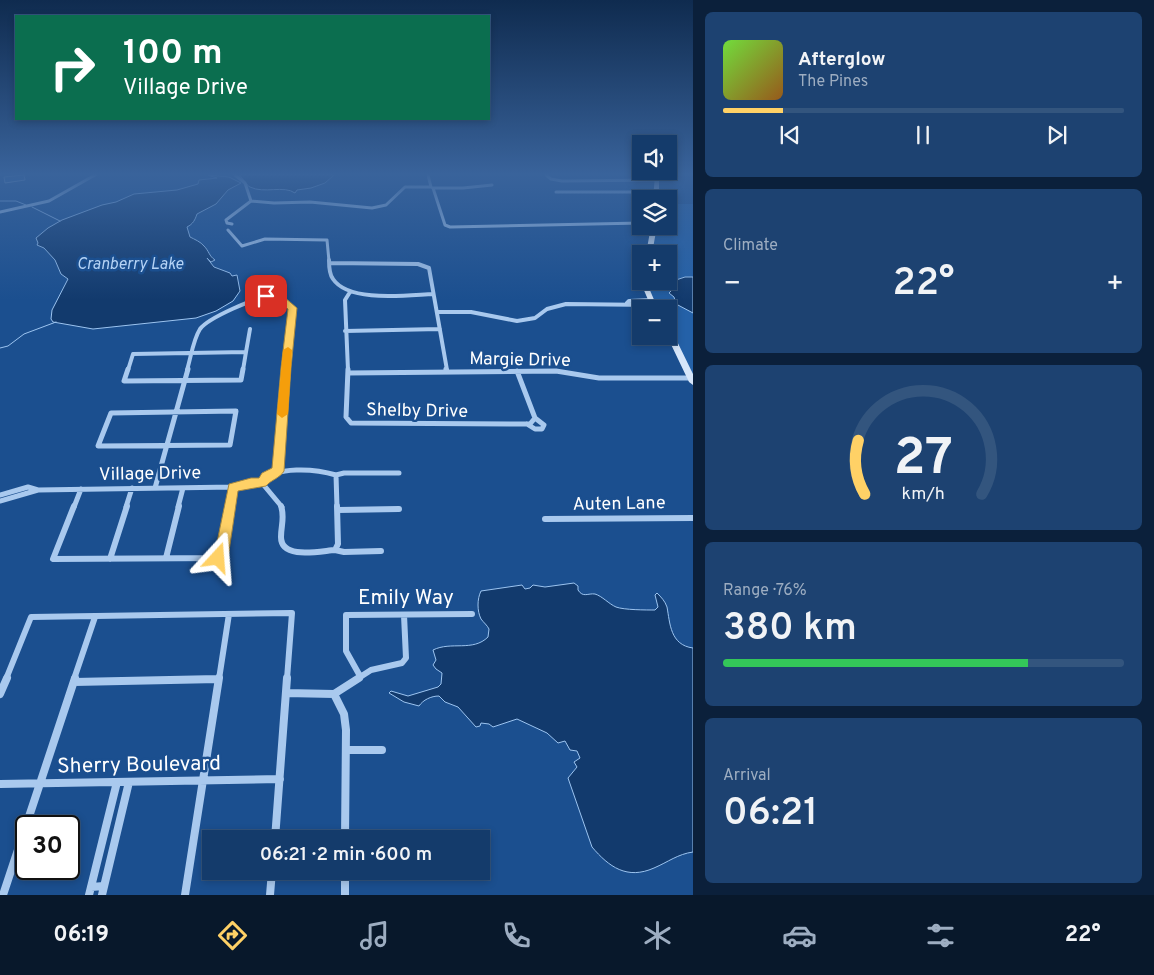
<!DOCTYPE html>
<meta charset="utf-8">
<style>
:root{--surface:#143b6b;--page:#1d4271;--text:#f1f3f6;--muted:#9dadc1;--line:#33557e;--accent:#ffd166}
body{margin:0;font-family:Overpass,sans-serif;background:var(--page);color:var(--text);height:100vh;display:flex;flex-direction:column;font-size:19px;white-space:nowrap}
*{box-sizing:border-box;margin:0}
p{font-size:16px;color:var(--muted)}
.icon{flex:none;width:28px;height:28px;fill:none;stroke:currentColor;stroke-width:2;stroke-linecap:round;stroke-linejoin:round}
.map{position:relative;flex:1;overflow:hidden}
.drawer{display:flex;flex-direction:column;gap:12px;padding:12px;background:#0b203b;width:461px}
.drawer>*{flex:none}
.hud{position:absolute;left:15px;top:15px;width:475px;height:105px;border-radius:0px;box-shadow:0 2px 8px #0003,0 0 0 1px var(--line);background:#0b6e4f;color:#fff;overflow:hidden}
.fabs{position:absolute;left:632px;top:135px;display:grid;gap:10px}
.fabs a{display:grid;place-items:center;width:45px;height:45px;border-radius:0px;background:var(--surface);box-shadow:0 2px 8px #0003,0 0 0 1px var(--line);font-size:25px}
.speed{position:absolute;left:15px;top:815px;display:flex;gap:10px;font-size:25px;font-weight:700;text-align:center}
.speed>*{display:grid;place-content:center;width:65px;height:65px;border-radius:50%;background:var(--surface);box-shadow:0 2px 8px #0003,0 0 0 1px var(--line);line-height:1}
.speed .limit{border:2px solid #111;border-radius:8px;background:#fff;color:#111}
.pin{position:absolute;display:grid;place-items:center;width:42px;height:42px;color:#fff;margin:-21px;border-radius:10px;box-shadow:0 2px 8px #0006}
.me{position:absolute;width:55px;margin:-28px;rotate:19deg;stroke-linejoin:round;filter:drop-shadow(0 0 4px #0008)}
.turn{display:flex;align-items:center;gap:18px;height:105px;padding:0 25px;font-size:22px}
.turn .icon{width:65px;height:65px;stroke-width:2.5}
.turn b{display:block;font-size:35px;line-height:42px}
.big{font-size:38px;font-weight:600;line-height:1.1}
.drawer .tile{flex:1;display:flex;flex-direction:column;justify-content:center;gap:8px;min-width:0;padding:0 18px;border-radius:8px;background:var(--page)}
.drawer .dial{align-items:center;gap:0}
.dial svg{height:130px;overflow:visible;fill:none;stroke:var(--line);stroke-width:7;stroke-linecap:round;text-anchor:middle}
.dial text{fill:var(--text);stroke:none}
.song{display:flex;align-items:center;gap:15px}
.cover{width:60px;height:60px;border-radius:8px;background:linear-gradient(135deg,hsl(100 70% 55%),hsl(30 70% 35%))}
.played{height:5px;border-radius:2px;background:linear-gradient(90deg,var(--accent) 15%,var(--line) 15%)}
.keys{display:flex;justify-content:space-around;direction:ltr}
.heat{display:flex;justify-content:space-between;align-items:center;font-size:28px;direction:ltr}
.charge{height:8px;border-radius:4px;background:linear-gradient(90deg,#34c759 76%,var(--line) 0)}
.trip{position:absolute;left:202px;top:830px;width:288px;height:50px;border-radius:0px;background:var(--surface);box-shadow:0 2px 8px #0003,0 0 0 1px var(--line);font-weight:600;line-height:50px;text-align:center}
.menu{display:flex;height:80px;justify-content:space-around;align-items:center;background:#08182b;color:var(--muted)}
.menu .icon{width:35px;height:35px}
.menu .active{color:var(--accent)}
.menu b{font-size:22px;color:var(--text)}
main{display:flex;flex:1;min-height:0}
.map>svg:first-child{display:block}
.green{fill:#2461a8}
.water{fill:#123a6d;stroke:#9cc4f0}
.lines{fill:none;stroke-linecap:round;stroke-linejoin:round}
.stream{stroke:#9cc4f0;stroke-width:1}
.building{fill:#2a66ad;stroke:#cfe3fa}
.street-far4{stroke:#a9c9ee;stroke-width:3}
.street-far3{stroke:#a9c9ee;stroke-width:4}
.street-far2{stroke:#a9c9ee;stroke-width:5}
.street-far1{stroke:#a9c9ee;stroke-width:6}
.street{stroke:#a9c9ee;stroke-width:8}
.secondary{fill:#d6e6fa;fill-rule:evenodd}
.route{fill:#ffd166;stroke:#a68842}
.slow{fill:#f59e0b}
.labels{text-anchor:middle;stroke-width:5;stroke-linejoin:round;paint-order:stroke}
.far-water-label{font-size:16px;font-style:italic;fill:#b5d3f5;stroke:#1b4f8f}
.street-label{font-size:18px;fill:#fff;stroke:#1b4f8f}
.near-street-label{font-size:21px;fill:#fff;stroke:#1b4f8f}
</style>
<main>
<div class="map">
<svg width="693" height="895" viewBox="0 0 693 895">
<rect width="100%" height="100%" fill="#1b4f8f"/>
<path class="green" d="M669,204H693V374L669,328V309H658L646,285V281H669V254H652L657,226H669Z"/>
<path class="water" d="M208,175L229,177L241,183L228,190L216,204L197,214C195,220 193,224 187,227L190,237C194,239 201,242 204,246C209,251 209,256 215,260L211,262L207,258L214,267L230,273L232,276L237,275L240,291L233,301L216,311L196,318L93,329L53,322L51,319L52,310L68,279L61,274L55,260L44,248L37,245L38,243L36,238L48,228L62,220L102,205L116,202L134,194L177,190L198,184L199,180L217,178Z
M239,175H334L325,183L311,188L297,190L295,193C284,185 264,194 250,187C246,185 243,178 239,175Z
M685,277H693V313L676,304L674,297L669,293L671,291L665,288L660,281H669V279L676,280Z
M574,583L578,586V590C583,598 588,593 595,594C602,596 609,604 616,607C624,610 646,610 655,610L658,607L655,595L657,593C661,597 665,601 667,607C670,623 670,645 693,648V852C678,854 668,862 654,868C627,880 609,867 592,847L568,778L577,767L574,762L580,758L577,751L570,750L565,741L558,743L547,733L517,719L493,727L489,724L481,723L480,726L476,727L458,707L445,702L439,696C431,696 423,700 419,706L404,702L389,693L391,691L408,696L438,687L441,684L442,673L436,669L433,665L436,660L433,650C451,641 473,652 488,637L489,629C487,625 484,623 481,619C477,611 477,599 481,591L522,585L525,589L530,588L533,585L545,587Z"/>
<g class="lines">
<path class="stream" d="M0,201H16L26,205
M32,207L60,221
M0,348L8,346L24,334L56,322"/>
</g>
<path class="building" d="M24,175L25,180L5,183L4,177Z"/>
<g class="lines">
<path class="street-far4" d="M235,175L245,183L251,201L274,203L310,202L372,208L386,205L405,187H431L433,188L445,225L450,227L641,223
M428,175L431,187
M546,175L551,179L562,181L657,180
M433,188H463L492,185
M556,192H656
M0,212L49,201L95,175
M232,224L227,223L226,220L251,201
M228,230L242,246L265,239L327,240L329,261"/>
<path class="street-far3" d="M329,260C329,266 329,274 333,279C349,303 408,295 433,294
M331,263L418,264L429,268L447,370
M627,303L629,301L651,300
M438,312H471L517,321L535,318L547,309L566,304L653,305
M345,331L440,329
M246,352L250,329
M128,370L133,354L246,352
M187,370C191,357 193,340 200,329C208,318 256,297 270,296C279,296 288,301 293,308L286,370
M243,370L246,352
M348,370L345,300L350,292"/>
<path class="street-far2" d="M128,369L124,381L241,380L243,369
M348,369L346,417L351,423L530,424L535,418L517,371
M446,369L447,372
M348,373L556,371L599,378H691
M236,411L230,445L98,446L111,413Z
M527,424L535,429H542L544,425L535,418
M278,471L286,369
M336,475L344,473H399
M336,475L337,507
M262,483L282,507
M262,483C275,465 316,469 336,475
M155,488L188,369
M0,495L28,487L38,490
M0,501L38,490L233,487L251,483H262
M74,507L81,489
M126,507L132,488
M178,507L183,488
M230,507L233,487"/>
<path class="street-far1" d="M74,506L53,559L221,558L230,506
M281,506C285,517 281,525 281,537C281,560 320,551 335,550L338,544L337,506
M338,510L399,509
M545,519L693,518
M335,550L344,552L381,551
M166,558L179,506
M110,559L127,506
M360,676L346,651V615L472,614
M6,679L31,617L292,613L287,679
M74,679L95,617
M219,679L229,614
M357,679L371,670L402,663L406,658L404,615"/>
<path class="street" d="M74,682L218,679
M286,693L334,694L359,678
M0,694L7,678
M334,694L344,714L346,730L345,839
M346,750H382
M0,784L280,779
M275,839L287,678
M345,871V895
M91,887L104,886
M3,895L75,678
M89,895L117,782
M102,895L129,782
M185,895L219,678
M270,895L272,871"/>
<path class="secondary" d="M655,175H659V199H653Z
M651,226H657L652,254H646Z
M641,280V281H646L658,309H652L640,281Z
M669,331L673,333L693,374V385L689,382L667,336H669Z"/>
</g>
<linearGradient id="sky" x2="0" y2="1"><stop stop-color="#0f2b4f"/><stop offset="0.58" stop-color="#39639b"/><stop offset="1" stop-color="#39639b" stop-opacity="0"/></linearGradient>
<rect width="693" height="300" fill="url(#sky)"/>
<path class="route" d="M266,294L284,297L297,308L291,368L284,471C280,478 271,480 266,486L238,491L228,558L226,562L221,564L213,562L211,558L215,552L229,484L251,478H259L262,473L272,468L281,368L288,309L279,301L263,298V295Z"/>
<path class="slow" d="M288,347L292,350L288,414L282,418L277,414L283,350Z"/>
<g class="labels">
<g class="far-water-label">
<text x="130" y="269">Cranberry Lake</text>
</g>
<g class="street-label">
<text transform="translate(520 359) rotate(1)" y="6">Margie Drive</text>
<text transform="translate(417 410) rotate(1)" y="6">Shelby Drive</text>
<text transform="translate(150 473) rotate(-1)" y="6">Village Drive</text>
<text transform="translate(619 503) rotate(-1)" y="6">Auten Lane</text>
</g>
<g class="near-street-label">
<text x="406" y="604">Emily Way</text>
<text transform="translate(139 764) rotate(-1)" y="7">Sherry Boulevard</text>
</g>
</g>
</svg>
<div class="fabs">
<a><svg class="icon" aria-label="sound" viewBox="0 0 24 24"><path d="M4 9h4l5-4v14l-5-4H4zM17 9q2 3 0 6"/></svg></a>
<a><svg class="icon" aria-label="layers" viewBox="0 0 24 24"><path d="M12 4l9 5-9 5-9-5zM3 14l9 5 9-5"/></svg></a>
<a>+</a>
<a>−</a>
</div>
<div class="speed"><div class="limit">30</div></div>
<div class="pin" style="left:266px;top:296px;background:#d93025"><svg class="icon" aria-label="arrive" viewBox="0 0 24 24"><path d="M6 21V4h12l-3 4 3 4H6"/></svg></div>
<svg class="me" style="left:218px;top:558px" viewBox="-20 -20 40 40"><path d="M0-17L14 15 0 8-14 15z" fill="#ffd166" stroke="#fff" stroke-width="4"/></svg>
<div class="trip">06:21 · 2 min · 600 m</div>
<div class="hud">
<div class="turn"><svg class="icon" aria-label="right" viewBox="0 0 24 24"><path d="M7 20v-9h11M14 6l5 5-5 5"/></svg><div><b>100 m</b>Village Drive</div></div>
</div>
</div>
<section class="drawer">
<div class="tile">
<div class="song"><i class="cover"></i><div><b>Afterglow</b><p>The Pines</p></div></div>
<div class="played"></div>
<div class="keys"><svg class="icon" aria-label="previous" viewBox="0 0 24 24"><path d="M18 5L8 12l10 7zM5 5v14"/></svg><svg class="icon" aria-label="pause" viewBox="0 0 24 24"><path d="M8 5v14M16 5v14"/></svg><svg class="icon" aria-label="next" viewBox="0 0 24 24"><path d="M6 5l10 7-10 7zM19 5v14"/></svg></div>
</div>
<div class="tile"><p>Climate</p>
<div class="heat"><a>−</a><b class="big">22°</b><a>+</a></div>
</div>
<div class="tile dial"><svg viewBox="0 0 100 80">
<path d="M14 69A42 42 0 1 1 86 69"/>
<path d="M14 69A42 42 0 0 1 10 36" stroke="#ffd166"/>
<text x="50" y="56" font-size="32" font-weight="700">27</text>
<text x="50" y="72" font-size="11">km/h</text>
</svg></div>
<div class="tile"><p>Range · 76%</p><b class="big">380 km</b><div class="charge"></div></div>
<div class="tile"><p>Arrival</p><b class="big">06:21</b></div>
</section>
</main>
<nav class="menu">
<b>06:19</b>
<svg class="icon active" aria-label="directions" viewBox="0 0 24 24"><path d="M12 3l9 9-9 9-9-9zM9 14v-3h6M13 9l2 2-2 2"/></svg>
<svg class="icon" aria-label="music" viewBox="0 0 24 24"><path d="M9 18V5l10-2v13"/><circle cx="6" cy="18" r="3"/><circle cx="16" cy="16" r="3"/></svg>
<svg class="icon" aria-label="phone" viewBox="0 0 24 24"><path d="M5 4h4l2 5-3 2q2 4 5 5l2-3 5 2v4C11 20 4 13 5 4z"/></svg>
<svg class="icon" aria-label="climate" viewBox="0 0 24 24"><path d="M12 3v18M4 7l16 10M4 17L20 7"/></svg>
<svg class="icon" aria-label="car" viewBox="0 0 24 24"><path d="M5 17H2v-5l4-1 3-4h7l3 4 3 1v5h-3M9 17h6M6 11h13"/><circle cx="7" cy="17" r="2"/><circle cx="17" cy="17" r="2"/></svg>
<svg class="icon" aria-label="filters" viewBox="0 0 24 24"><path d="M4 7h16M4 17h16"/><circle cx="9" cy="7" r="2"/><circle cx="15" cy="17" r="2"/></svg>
<b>22°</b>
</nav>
